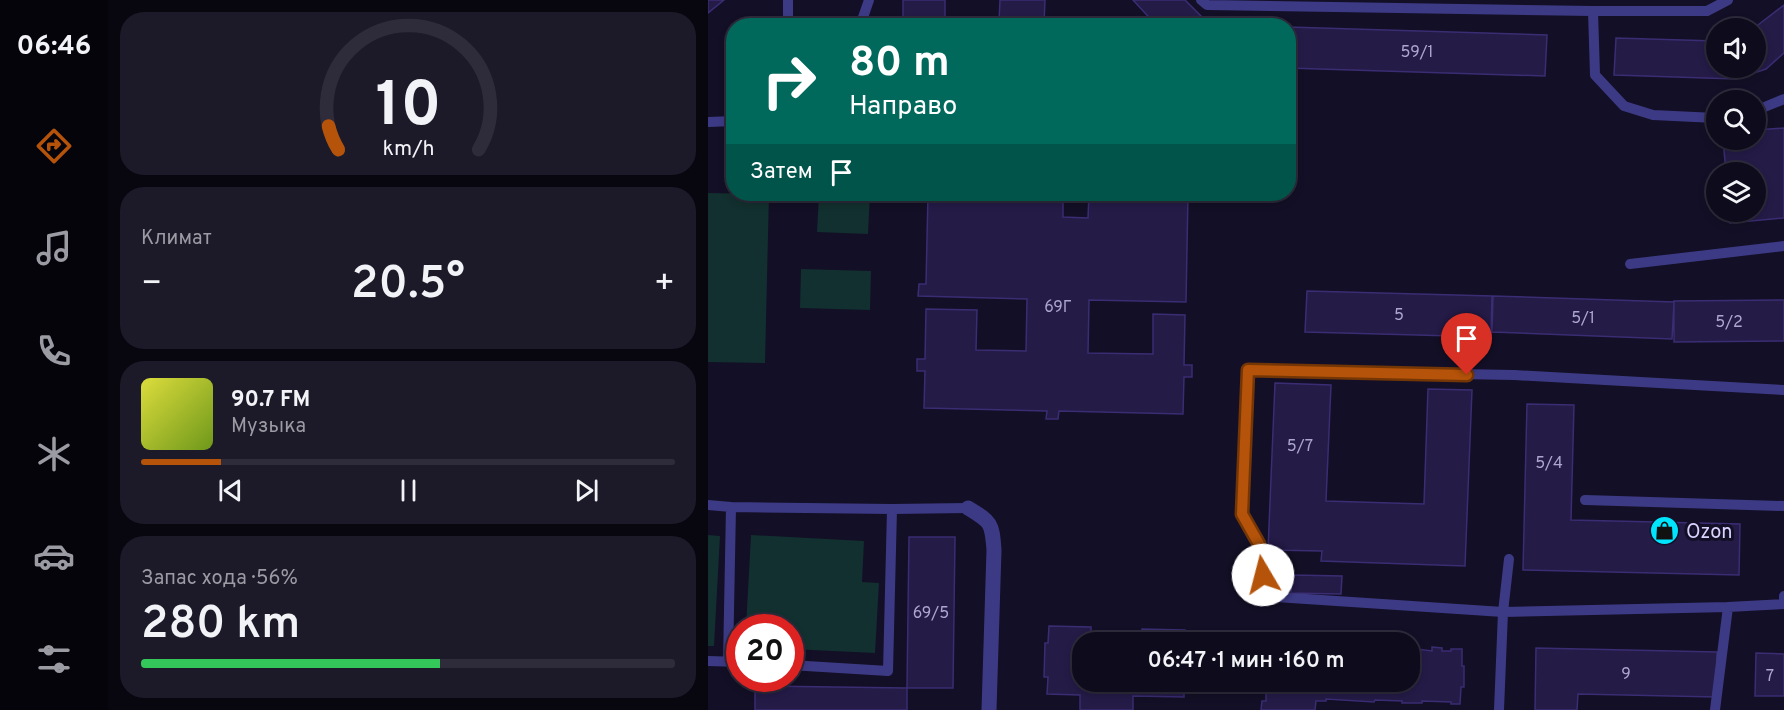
<!DOCTYPE html>
<html lang="ru">
<meta charset="utf-8">
<style>
:root{--surface:#0e0b1c;--page:#1c1929;--text:#f1f3f6;--muted:#9b9ba3;--line:#2e2b3b;--accent:#b45309}
body{margin:0;font-family:Overpass,sans-serif;background:var(--page);color:var(--text);height:100vh;display:flex;flex-direction:column;font-size:22px;white-space:nowrap}
*{box-sizing:border-box;margin:0}
p{font-size:20px;color:var(--muted)}
.icon{flex:none;width:33px;height:33px;fill:none;stroke:currentColor;stroke-width:2;stroke-linecap:round;stroke-linejoin:round}
.map{position:relative;flex:1;overflow:hidden}
.panel{display:flex;flex-direction:column;gap:12px;padding:12px;background:#08060f;width:600px}
.panel>*{flex:none}
.hud{position:absolute;left:18px;top:18px;width:570px;height:183px;border-radius:24px;box-shadow:0 3px 9px #0003,0 0 0 2px var(--line);background:#00695c;color:#fff;overflow:hidden}
.tools{position:absolute;left:998px;top:18px;display:grid;gap:12px}
.tools a{display:grid;place-items:center;width:60px;height:60px;border-radius:50%;background:var(--surface);box-shadow:0 3px 9px #0003,0 0 0 2px var(--line);font-size:30px}
.speed{position:absolute;left:18px;top:614px;display:flex;gap:12px;font-size:30px;font-weight:700;text-align:center}
.speed>*{display:grid;place-content:center;width:78px;height:78px;border-radius:50%;background:var(--surface);box-shadow:0 3px 9px #0003,0 0 0 2px var(--line);line-height:1}
.speed .limit{border:9px solid #d22;background:#fff;color:#111}
.pin{position:absolute;display:grid;place-items:center;width:51px;height:51px;color:#fff;margin:-62px -26px;border-radius:50% 50% 50% 0;rotate:-45deg;box-shadow:0 0 6px #0007}
.pin .icon{rotate:45deg}
.me{position:absolute;width:66px;margin:-33px;rotate:352deg;stroke-linejoin:round;filter:drop-shadow(0 0 4px #0008)}
.turn{display:flex;align-items:center;gap:21px;height:126px;padding:0 24px;font-size:27px}
.turn .icon{width:78px;height:78px;stroke-width:2.5}
.turn b{display:block;font-size:42px;line-height:51px}
.then{display:flex;align-items:center;height:57px;padding:0 24px;background:#0003;gap:12px;font-size:22px}
.big{font-size:45px;font-weight:600;line-height:1.1}
.panel .card{flex:1;display:flex;flex-direction:column;justify-content:center;gap:9px;min-width:0;padding:0 21px;border-radius:24px;background:var(--page)}
.panel .dial{align-items:center;gap:0}
.dial svg{height:156px;overflow:visible;fill:none;stroke:var(--line);stroke-width:7;stroke-linecap:round;text-anchor:middle}
.dial text{fill:var(--text);stroke:none}
.song{display:flex;align-items:center;gap:18px}
.cover{width:72px;height:72px;border-radius:9px;background:linear-gradient(135deg,hsl(60 70% 55%),hsl(80 70% 35%))}
.played{height:6px;border-radius:3px;background:linear-gradient(90deg,var(--accent) 15%,var(--line) 15%)}
.keys{display:flex;justify-content:space-around;direction:ltr}
.heat{display:flex;justify-content:space-between;align-items:center;font-size:33px;direction:ltr}
.charge{height:9px;border-radius:4px;background:linear-gradient(90deg,#34c759 56%,var(--line) 0)}
.trip{position:absolute;left:364px;top:632px;width:348px;height:60px;border-radius:24px;background:var(--surface);box-shadow:0 3px 9px #0003,0 0 0 2px var(--line);font-weight:600;line-height:60px;text-align:center}
main{display:flex;flex:1;min-height:0}
.tab-bar{display:flex;flex-direction:column;width:108px;justify-content:space-around;align-items:center;background:#06040b;color:var(--muted)}
.tab-bar .icon{width:42px;height:42px}
.tab-bar .selected{color:var(--accent)}
.tab-bar b{font-size:27px;color:var(--text)}
.map>svg:first-child{display:block}
.green{fill:#12302f}
.building{fill:#241b47;stroke:#3b2d73;stroke-width:1.5}
.lines{fill:none;stroke-linecap:round;stroke-linejoin:round}
.lane{stroke:#3d3a85;stroke-width:10}
.street{stroke:#3d3a85;stroke-width:15}
.route-casing{stroke:#753606;stroke-width:15}
.route{stroke:#b45309;stroke-width:10}
.labels{text-anchor:middle;stroke-width:6;stroke-linejoin:round;paint-order:stroke}
.number-label{font-size:16px;fill:#aca6d1}
.poi-label{font-size:20px;fill:#d9d4ff;stroke:#130f26;text-anchor:start}
</style>
<main>
<nav class="tab-bar">
<b>06:46</b>
<svg class="icon selected" aria-label="directions" viewBox="0 0 24 24"><path d="M12 3l9 9-9 9-9-9zM9 14v-3h6M13 9l2 2-2 2"/></svg>
<svg class="icon" aria-label="music" viewBox="0 0 24 24"><path d="M9 18V5l10-2v13"/><circle cx="6" cy="18" r="3"/><circle cx="16" cy="16" r="3"/></svg>
<svg class="icon" aria-label="phone" viewBox="0 0 24 24"><path d="M5 4h4l2 5-3 2q2 4 5 5l2-3 5 2v4C11 20 4 13 5 4z"/></svg>
<svg class="icon" aria-label="climate" viewBox="0 0 24 24"><path d="M12 3v18M4 7l16 10M4 17L20 7"/></svg>
<svg class="icon" aria-label="car" viewBox="0 0 24 24"><path d="M5 17H2v-5l4-1 3-4h7l3 4 3 1v5h-3M9 17h6M6 11h13"/><circle cx="7" cy="17" r="2"/><circle cx="17" cy="17" r="2"/></svg>
<svg class="icon" aria-label="filters" viewBox="0 0 24 24"><path d="M4 7h16M4 17h16"/><circle cx="9" cy="7" r="2"/><circle cx="15" cy="17" r="2"/></svg>
</nav>
<section class="panel">
<div class="card dial"><svg viewBox="0 0 100 80">
<path d="M14 69A42 42 0 1 1 86 69"/>
<path d="M14 69A42 42 0 0 1 9 57" stroke="#b45309"/>
<text x="50" y="56" font-size="32" font-weight="700">10</text>
<text x="50" y="72" font-size="11">km/h</text>
</svg></div>
<div class="card"><p>Климат</p>
<div class="heat"><a>−</a><b class="big">20.5°</b><a>+</a></div>
</div>
<div class="card">
<div class="song"><i class="cover"></i><div><b>90.7 FM</b><p>Музыка</p></div></div>
<div class="played"></div>
<div class="keys"><svg class="icon" aria-label="previous" viewBox="0 0 24 24"><path d="M18 5L8 12l10 7zM5 5v14"/></svg><svg class="icon" aria-label="pause" viewBox="0 0 24 24"><path d="M8 5v14M16 5v14"/></svg><svg class="icon" aria-label="next" viewBox="0 0 24 24"><path d="M6 5l10 7-10 7zM19 5v14"/></svg></div>
</div>
<div class="card"><p>Запас хода · 56%</p><b class="big">280 km</b><div class="charge"></div></div>
</section>
<div class="map">
<svg width="1076" height="710" viewBox="0 0 1076 710">
<rect width="100%" height="100%" fill="#130f26"/>
<path class="green" d="M0,193L61,194L57,363L0,362Z
M111,194H162L160,234L109,232Z
M93,269L163,271L162,310L92,308Z
M0,535L12,536L6,646H0Z
M43,535L156,541L154,582L171,583L167,653L83,649L82,627H38Z"/>
<path class="building" d="M0,0H16L0,13Z
M195,0H237V26H195Z
M292,0H337L336,23L291,22Z
M425,0H477L501,24L544,26H449Z
M1076,5V53L1058,69L1028,79L906,75L908,38L1008,41V68H1047L1046,28Z
M580,27L839,35L837,76L580,68Z
M1076,128V218L1022,223L1021,212H1047V172H1018L1015,140H1047V130Z
M220,194H355V217L380,218L381,194H480L478,302L381,300L380,353L445,354V314L477,315L476,365H484V377H476L475,414L351,411L350,419H338L339,411L216,408L217,371H209V359H217L218,309L269,310L268,350L318,351L319,299L210,296L211,284H218Z
M599,291L784,296L783,337L597,332Z
M785,296L966,302L964,339L784,332Z
M1076,300V341L966,342V301Z
M567,383L623,385L618,501L716,504L720,389L764,390L757,566L613,561L614,551L560,550Z
M819,404L866,405L863,520L1032,524L1031,575L815,570Z
M201,537H247L245,688H199Z
M584,575L634,576L633,594L583,593Z
M341,626L383,627V636H392V642H375V681H476V697L425,696V710H372V695L339,694L340,677H336L337,643H340Z
M434,629L477,630V642H426V637H434Z
M724,647L734,648V651H743V649H754V666H756V687H753L752,704H743V702L714,701V703H694V701L667,700L666,702L618,699V701H608L607,710H553L554,701H558V681H702V648L724,651Z
M828,648L1009,652L1008,697L870,694L869,710H827Z
M1048,653L1076,654V696H1047Z
M47,686L199,688V710H47Z"/>
<g class="lines">
<path class="lane" d="M493,0L499,5L885,11H999L1020,0
M885,11L887,75L916,106L945,115L1008,118
M80,26V0
M152,26L161,0
M1047,111L1076,99
M0,122L26,121
M922,264L1076,246
M877,500L1076,506
M0,505L23,507L20,662
M23,507L184,509L260,508
M801,559L795,612L1020,607
M0,661L32,662
M82,665L180,671L184,509
M791,710L795,612L568,597L555,575L551,544L534,514L540,370L806,375L1076,390
M1007,710L1020,607L1076,604V596"/>
<path class="street" d="M260,508C283,522 284,522 286,550L281,710"/>
</g>
<g class="lines">
<defs>
<path id="route" d="M555,575L551,544L534,514L540,370L759,375"/>
</defs>
<use href="#route" class="route-casing"/>
<use href="#route" class="route"/>
</g>
<defs>
<symbol id="shop-disc" viewBox="-11 -11 22 22"><circle r="9.5" fill="#00e5ff" stroke="#130f26"/><path d="M-5-2.5h2.3a2.7 3.5 0 0 1 5.4 0H5L5.5 6h-11ZM-1.5-2.5h3a1.5 2.3 0 0 0-3 0Z" fill="#111"/></symbol>
</defs>
<g fill-rule="evenodd">
<use href="#shop-disc" x="940" y="514" width="33" height="33"/>
</g>
<g class="labels">
<g class="number-label">
<text x="709" y="57">59/1</text>
<text x="350" y="312">69Г</text>
<text x="691" y="320">5</text>
<text x="875" y="323">5/1</text>
<text x="1021" y="327">5/2</text>
<text x="592" y="451">5/7</text>
<text x="841" y="468">5/4</text>
<text x="223" y="618">69/5</text>
<text x="918" y="679">9</text>
<text x="1062" y="681">7</text>
</g>
<g class="poi-label">
<text x="978" y="538">Ozon</text>
</g>
</g>
</svg>
<div class="tools">
<a><svg class="icon" aria-label="sound" viewBox="0 0 24 24"><path d="M4 9h4l5-4v14l-5-4H4zM17 9q2 3 0 6"/></svg></a>
<a><svg class="icon" aria-label="search" viewBox="0 0 24 24"><circle cx="10" cy="10" r="6"/><path d="M15 15l6 6"/></svg></a>
<a><svg class="icon" aria-label="layers" viewBox="0 0 24 24"><path d="M12 4l9 5-9 5-9-5zM3 14l9 5 9-5"/></svg></a>
</div>
<div class="speed"><div class="limit">20</div></div>
<div class="pin" style="left:759px;top:375px;background:#d93025"><svg class="icon" aria-label="arrive" viewBox="0 0 24 24"><path d="M6 21V4h12l-3 4 3 4H6"/></svg></div>
<svg class="me" style="left:555px;top:575px" viewBox="-20 -20 40 40"><circle r="19" fill="#fff"/><path d="M0-13L10 11 0 6-10 11z" fill="#b45309"/></svg>
<div class="trip">06:47 · 1 мин · 160 m</div>
<div class="hud">
<div class="turn"><svg class="icon" aria-label="right" viewBox="0 0 24 24"><path d="M7 20v-9h11M14 6l5 5-5 5"/></svg><div><b>80 m</b>Направо</div></div>
<div class="then">Затем<svg class="icon" aria-label="arrive" viewBox="0 0 24 24"><path d="M6 21V4h12l-3 4 3 4H6"/></svg></div>
</div>
</div>
</main>
